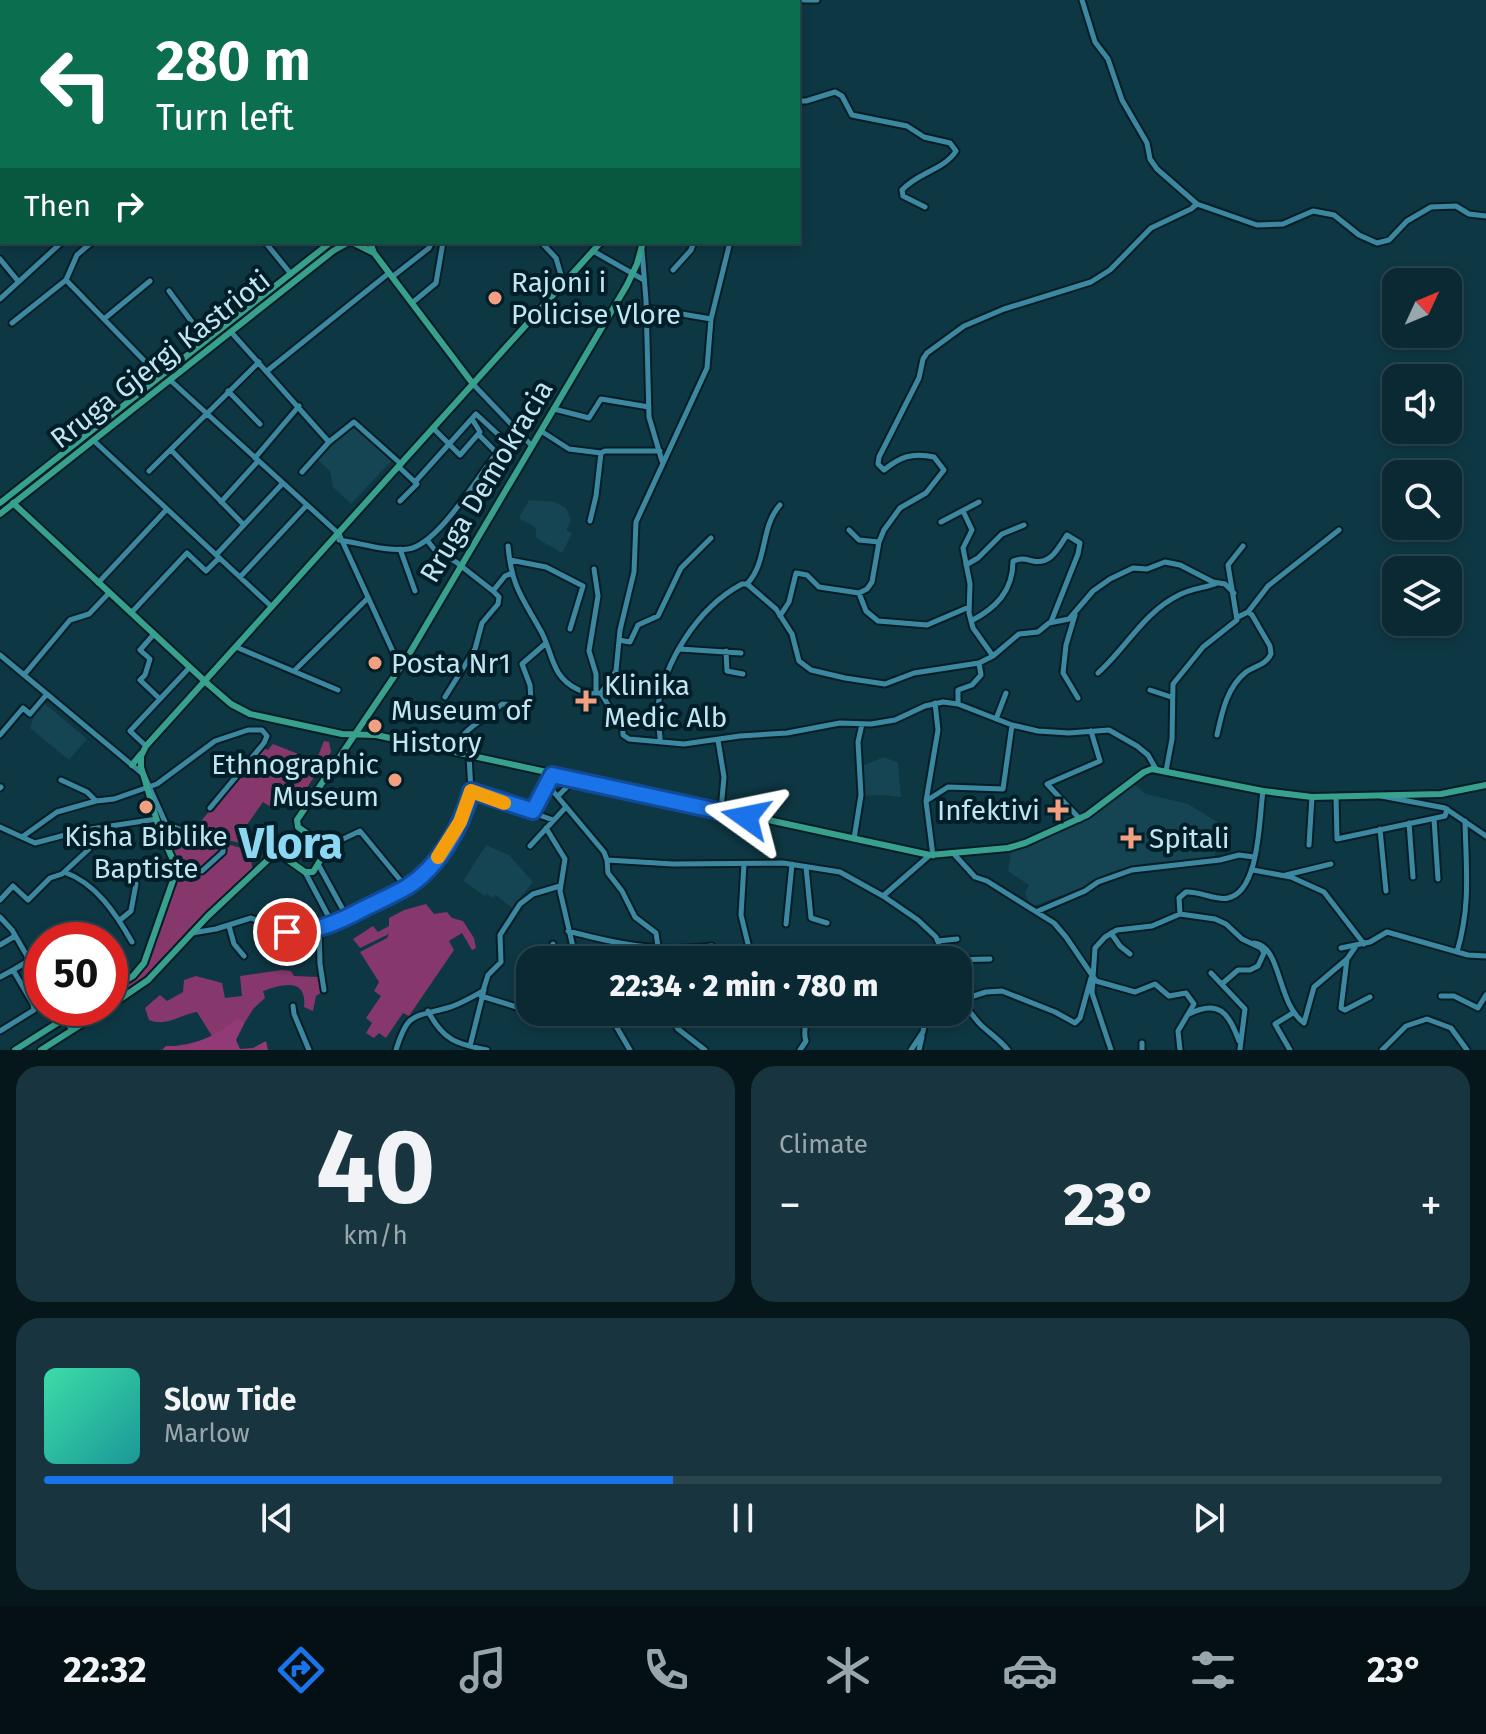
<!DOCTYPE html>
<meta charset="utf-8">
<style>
:root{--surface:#0a2933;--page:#18353f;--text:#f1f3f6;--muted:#99a6ac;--line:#2a454e;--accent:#1a73e8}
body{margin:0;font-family:"Fira Sans",sans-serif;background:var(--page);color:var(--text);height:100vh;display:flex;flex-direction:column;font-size:30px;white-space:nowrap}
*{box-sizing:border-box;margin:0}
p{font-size:26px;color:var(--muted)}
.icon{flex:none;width:44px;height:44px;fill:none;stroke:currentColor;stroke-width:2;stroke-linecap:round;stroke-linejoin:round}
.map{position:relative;height:1050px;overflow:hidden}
.panel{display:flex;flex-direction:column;gap:16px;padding:16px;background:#06171c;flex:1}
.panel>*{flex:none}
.top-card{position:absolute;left:0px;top:0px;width:800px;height:244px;box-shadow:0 4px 12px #0003,0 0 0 2px var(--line);background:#0b6e4f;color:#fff;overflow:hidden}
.needle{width:52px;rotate:46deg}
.fabs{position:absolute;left:1382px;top:268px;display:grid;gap:16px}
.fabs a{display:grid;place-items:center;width:80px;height:80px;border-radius:16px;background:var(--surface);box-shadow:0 4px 12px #0003,0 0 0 2px var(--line);font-size:40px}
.speed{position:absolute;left:24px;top:922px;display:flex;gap:16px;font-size:40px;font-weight:700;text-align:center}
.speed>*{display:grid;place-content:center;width:104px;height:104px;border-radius:50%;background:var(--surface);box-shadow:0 4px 12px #0003,0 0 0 2px var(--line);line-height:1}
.speed .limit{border:12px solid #d22;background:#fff;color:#111}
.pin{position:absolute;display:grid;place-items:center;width:68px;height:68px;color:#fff;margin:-34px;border:4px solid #fff;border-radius:50%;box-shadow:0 2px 8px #0007}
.me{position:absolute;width:88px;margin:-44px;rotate:282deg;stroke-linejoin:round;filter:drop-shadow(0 0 6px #0008)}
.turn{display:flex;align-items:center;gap:28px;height:168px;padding:0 24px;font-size:36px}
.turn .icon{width:104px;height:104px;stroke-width:2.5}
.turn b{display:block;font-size:56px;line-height:68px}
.then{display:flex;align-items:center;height:76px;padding:0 24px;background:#0003;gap:16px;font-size:30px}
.big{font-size:60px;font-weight:800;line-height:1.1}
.panel .card{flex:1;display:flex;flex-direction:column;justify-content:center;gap:12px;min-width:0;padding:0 28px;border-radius:24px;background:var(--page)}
.panel .dial{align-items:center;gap:0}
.dial b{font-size:104px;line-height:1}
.song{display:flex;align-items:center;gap:24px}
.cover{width:96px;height:96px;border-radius:12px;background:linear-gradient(135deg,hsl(160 70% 55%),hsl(180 70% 35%))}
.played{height:8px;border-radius:4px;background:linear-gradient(90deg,var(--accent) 45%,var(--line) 45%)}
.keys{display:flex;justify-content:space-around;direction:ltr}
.heat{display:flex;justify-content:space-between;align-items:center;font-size:44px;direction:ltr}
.panel .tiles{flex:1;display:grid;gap:16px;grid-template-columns:1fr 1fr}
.card:last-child{grid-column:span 2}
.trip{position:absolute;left:516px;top:946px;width:456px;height:80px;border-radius:24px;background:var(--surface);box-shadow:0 4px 12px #0003,0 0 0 2px var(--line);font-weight:800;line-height:80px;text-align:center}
.menu{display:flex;height:128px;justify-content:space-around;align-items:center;background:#041014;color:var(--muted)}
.menu .icon{width:56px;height:56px}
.menu .current{color:var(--accent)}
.menu b{font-size:36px;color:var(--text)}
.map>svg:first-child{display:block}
.built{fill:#154453}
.green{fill:#86376b}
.forest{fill:#923a75}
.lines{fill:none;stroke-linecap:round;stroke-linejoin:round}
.minor-casing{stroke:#051d25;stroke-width:9}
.major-casing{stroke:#051d25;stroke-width:10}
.minor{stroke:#3c88a1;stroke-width:5}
.major{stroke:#38a18d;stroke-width:6}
.route-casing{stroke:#114b97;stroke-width:20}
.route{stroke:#1a73e8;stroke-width:14}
.slow{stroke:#f59e0b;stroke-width:14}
.poi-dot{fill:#f2a080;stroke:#001e28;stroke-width:3}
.labels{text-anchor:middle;stroke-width:8;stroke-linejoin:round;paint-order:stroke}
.poi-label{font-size:28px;fill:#c1e5f2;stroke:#001e28;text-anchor:start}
.street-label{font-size:28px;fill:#c1e5f2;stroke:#001e28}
.town-label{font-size:44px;font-weight:bold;fill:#8cd7f2;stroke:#001e28}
</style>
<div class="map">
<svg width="1486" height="1050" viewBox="0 0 1486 1050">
<rect width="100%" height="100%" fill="#0e3744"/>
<path class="built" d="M354,426L393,459L351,504L333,487L330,471L317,459Z
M529,500L555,502L566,508L571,521L566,530L572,533L562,553L536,538V528L519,518Z
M44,703L87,739L69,760L30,728L34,716Z
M884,757L898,763L901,797L884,795L863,796L862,766Z
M1134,784L1146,794L1188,804L1219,823L1214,861L1131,869L1031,907L1025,893L1029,885L1008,871L1011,853L1084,821Z
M486,845L509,855L533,882L512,908L496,895L493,898L487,894L485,896L463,881Z"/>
<path class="green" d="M324,741L329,742L331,752L298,801L287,793L282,800L278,798L271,807L263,802L244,829L258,839L253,846L192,832L262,748L268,750L273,744L316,761Z
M167,825L182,832L249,850L253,871L150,976L110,1004V993L147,967L179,868L162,827Z
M426,904L434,914L447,912L452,918L463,921L474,938L476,948L472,950L462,933L449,941L454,950L409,1016L403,1013L386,1038L379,1033L374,1038L366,1033L372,1023L366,1018L381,996L374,991L379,982L360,952L387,938L389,934L360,948L353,939L373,926L378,932L389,926V918L404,910Z
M282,970L291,971L294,976L318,977L322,992L316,996L313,1011L304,1007C307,977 282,984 263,991L265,998L254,1008L245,1022L237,1019L221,1033L212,1036L197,1012C179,1015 167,1027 149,1020L145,1008L160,995L167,1001L183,992L184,980L196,976L222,983L225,998L242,996L240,976Z"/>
<path class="forest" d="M237,1018L245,1022L236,1040L240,1049L253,1048L266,1041L268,1050H162L166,1046C192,1047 219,1035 237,1018Z"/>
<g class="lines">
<defs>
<path id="minor" d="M29,0L30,2
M78,0L80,2
M130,0L132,2
M189,0L191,2
M275,0L276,2
M627,0L633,2
M804,0H817
M1082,0L1095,42L1108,59L1122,100L1147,143L1150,159L1157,169L1197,204L1257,225L1283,224L1313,211L1334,215L1359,235L1377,243L1389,240L1407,221L1431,207L1456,206L1469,214L1486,216
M16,2L18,0
M297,2L300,0
M356,2L357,0
M464,2V0
M543,2L544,0
M592,2V0
M0,16L2,14
M0,28L2,30
M0,82L2,84
M798,101H806L835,92L842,96L852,115L907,126L924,137L950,143L956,151C944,170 918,172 902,190L903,196L925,207
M0,126L2,124
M0,183L2,181
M92,242L77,255L66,280L160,377
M265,242L291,274
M541,242L556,258L564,285
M642,250L646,300L649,417L662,461
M593,251L644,280
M0,259L18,281
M673,270L691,250L694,242
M392,277L429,248L432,242
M169,291L206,341
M0,299L62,242
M412,303L436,283L443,242
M647,308L711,319
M104,319L150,281
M12,323L66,280
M231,332L329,442
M267,371L389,273
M170,380L339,534L400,667
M473,384L532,446
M228,391L260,424
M554,409L589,418L601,399L649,407
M433,428L460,455L480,432L472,419
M541,431L569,449L601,453L605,451H660
M93,440L272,607
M171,450L244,525
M255,458L299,406
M399,467L417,484L400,501
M149,471L259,362
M302,472L329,442L354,422L401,464
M415,482L476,414L503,439
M221,502L258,461
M963,511L972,530L963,548L970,584L969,613L973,628L993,656
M590,521L596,496L601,453
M941,522L979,502
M849,530L859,540L879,542
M339,540C360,543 387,552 408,549C438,545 478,476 497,453L479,435
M427,540L434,549L456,562L493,591
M508,546C512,589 523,598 542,633C553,655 552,677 577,689C585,693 592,695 601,693L616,671L620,630L634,572L636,522L707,368L711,319L730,242
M400,549L415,591
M216,555L283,483
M510,560L546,567L583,586L570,629
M966,565L978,558L1002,534L1024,525
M594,569L598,596L589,651L596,674V694
M240,577L307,505
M98,583L167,509
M747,584C768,562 760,527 780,505
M859,593L866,611L878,621L927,625L969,607
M1248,612L1268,586L1339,530
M131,613L187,553L206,571L219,558
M1075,615L1066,645L1063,673L1078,698
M780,616L789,602L796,573L807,575L819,587L859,593L867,589L872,582L879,542L884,530L900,508L926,493L944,470L934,457C912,452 900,457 884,470L878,464L879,457L919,378L923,359L927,353L964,326L1004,309L1091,282L1110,270L1151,228L1191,209L1197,204
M971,621C996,608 1013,591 1013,561C1022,558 1024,559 1033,561C1051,565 1058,548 1067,535L1080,543L1078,554L1051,622
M154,634L140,650L150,659L145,675L140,680L160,699
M619,640L630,642L638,625L658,616L681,568L711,538
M236,647L338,690
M680,649L741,653
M726,651L727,671L743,674
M0,655L144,775L166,824L223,845V852L202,871
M295,670L367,599
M1098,673C1126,648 1144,612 1179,595C1190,589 1203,588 1215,584
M24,675L70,620L89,614L109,593
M1150,690L1171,697
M601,693L611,710H616L622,714L623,735L629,739L684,744L740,736L787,733L840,723L871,724L895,720L925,706L943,702L958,704L1012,725L1038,731L1069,733L1109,730L1137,746L1148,755L1156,769
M445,697L475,649L482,623L498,604L499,597L493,591L505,576L512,573
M958,704V690L972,685L981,675L979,663L993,656L1019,634L1038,632L1049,623L1069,619L1093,591L1110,579L1133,568L1147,569L1165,562L1180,565L1213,582L1225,584L1234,593
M996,719L1006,693
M0,735L23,708L30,714L47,694
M1217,735C1222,712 1227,687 1246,672C1256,665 1265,666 1271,654L1270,646L1252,615L1248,612L1238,617
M718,740L724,777L721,810
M660,742C661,731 656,721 657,711C664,662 697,608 742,584H747L776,609L792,634L799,661L811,670L845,678L885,684L914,673L979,663
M146,746L130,731L190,667
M454,752C461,728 484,721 502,704L523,705L531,700L530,685L522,664L545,644
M1166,771L1172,739L1173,684L1203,647L1237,620L1228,565L1243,546
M552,775L547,784L604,852L607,860L673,864L783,863L840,872L883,896L918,920L936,937L945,960
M61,780L87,792L96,801L114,799L157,784L215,741L248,730H262L267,736L264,743L210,808
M0,788L1,787
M471,791L553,820
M558,796L574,780
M1381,796L1445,808L1486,836
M1336,797L1337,839L1445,816L1447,809
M926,801L948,787L1003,789L1012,725
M533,811L547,784
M1080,819L1047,784L1100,761L1091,731
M1434,819L1438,879
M1409,823L1413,877
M0,827L35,843L84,830L157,819
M546,828L565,859L560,891L576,960
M1380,829L1386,891
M22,837L57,812L96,801
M854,839L861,795L858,742L862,724
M1309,845L1312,797
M530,846L566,807
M326,847L360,831L406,887
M954,854L975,877L987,881L1054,923L1066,937L1096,981L1135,992L1155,984L1169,996L1186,993L1194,1004L1178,1031L1180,1050
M933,856L926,801L938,730L935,703
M607,860L608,873L622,891L635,917L656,933L660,960
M318,864L347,917
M744,864L741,915L749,948L748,960
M806,867L811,918L827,923
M1253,870L1291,877L1324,892L1364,944
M64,872C96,883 116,914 132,942
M305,872L332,923
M1286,875L1331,864
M883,896L930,855
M0,900L13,886L28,900L50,878L62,874L89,849L84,830
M1038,911L1085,891L1098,882L1132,870L1220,860L1239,855L1254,857
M1180,914L1179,898L1186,892C1200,891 1216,901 1228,898C1260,891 1259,818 1263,791
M0,917L12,930L42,982
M120,920L131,911L136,884L127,867
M786,924L792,864
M229,926L234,944L244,956
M319,927L320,964L324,990
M568,931C617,944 661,953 712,946
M192,933L216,929L251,918L287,932L305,930L337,921L406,887L441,853L460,822L471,791L469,756
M1111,933L1120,946L1130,954
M938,941L957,939
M1254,943C1282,946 1276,1002 1304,1023L1314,987L1347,959
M0,945L15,936
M1356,946L1347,959L1341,1008L1345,1010L1370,997
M1341,948L1370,942L1387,932L1468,955L1486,956
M1457,952C1471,905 1466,868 1465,821
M547,960L553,944
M754,960H760
M902,960L925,952L942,951
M947,960L990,959
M1211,973L1245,1009L1240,1049
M0,977L13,970
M481,996L530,1011
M1441,996H1454L1478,1008L1486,995
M958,1001L986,992L1002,991L1055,1012L1075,1023L1080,1018L1091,978
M959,1001C971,1010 973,1018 982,1026C992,1035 1000,1040 1008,1050
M293,1006L294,1014L309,1050
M57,1008L72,1030
M428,1011C443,1040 456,1044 487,1050
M534,1012L560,1021
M603,1012L613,1021L630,1050
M668,1012L678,1029L705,1050
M1189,1014C1219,999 1229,1013 1239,1041
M0,1031L34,1010L33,1004L13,970L30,960
M1142,1043V1050
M470,1046L484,990
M396,1050C408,1012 412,1018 447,1008C459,1005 472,997 483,991L488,975L501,962L500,935L520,904L533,894L560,886
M800,1050L806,1041C802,1031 808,1023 806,1012
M911,1050L923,1032L926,1012
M919,1050L922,1037
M1111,1050L1092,993L1095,948L1105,937L1117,930L1152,926L1180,914L1215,919L1226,924L1242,939L1261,948L1264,953L1258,966L1250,970H1238L1223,983
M1290,1050L1275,1024L1293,1013
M1382,1050L1406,1026L1427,1019L1451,1028L1467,1050"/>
<path id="major" d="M443,2V0
M452,2V0
M702,2V0
M370,242L374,253L473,384
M354,243L374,253
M0,503L331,242
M13,503L209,685L231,704L250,714L342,734L376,735L930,855L1008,848L1025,843L1087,815L1144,772L1152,769L1263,791L1312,797L1441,794L1486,785
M0,514L333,251L349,242
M132,765L141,754
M110,990L133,976L144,963L177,869L160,831L141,767V756L146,746L601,242
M110,1006L148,980L208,916L272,856L281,855L305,872H313L326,851V847L298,827L297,820L408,656L627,285L637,264L643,242
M15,1050L81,1008
M41,1050L107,1008"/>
</defs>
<use href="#minor" class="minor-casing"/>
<use href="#major" class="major-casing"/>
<use href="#minor" class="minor"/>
<use href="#major" class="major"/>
</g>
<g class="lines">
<defs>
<path id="route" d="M287,932C312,934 341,921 363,909C377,902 393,895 407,887C439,867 462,826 471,791L533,811L552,775L746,817"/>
</defs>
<use href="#route" class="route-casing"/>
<use href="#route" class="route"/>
<path class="slow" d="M438,857L460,822L471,791L504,803"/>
</g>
<g class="poi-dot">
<circle cx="495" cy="298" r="8"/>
<circle cx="375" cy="663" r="8"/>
<path d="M582 689h8v8h8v8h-8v8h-8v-8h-8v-8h8z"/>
<circle cx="375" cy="726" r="8"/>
<circle cx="395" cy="780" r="8"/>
<circle cx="146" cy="807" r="8"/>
<path d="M1054 798h8v8h8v8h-8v8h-8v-8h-8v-8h8z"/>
<path d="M1127 826h8v8h8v8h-8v8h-8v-8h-8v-8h8z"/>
</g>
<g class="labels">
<g class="poi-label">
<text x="511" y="292">Rajoni i<tspan x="511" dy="32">Policise Vlore</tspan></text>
<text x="391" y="673">Posta Nr1</text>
<text x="604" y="695">Klinika<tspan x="604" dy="32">Medic Alb</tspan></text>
<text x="391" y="720">Museum of<tspan x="391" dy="32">History</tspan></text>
<text x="379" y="774" text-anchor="end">Ethnographic<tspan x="379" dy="32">Museum</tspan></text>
<text x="1040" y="820" text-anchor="end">Infektivi</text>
<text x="146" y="846" text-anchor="middle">Kisha Biblike<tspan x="146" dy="32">Baptiste</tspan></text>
<text x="1149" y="848">Spitali</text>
</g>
<g class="street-label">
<text transform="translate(160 359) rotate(-38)" y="10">Rruga Gjergj Kastrioti</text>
<text transform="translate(486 481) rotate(-59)" y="10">Rruga Demokracia</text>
</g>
<g class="town-label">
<text x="291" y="858">Vlora</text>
</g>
</g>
</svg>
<div class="fabs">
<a><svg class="needle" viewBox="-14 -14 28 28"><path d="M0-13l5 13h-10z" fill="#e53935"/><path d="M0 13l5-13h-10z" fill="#99a6ac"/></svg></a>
<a><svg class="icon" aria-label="sound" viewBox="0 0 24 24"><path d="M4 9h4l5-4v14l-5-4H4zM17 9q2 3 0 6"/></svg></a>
<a><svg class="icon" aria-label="search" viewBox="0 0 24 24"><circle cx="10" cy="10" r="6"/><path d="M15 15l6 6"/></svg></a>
<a><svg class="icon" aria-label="layers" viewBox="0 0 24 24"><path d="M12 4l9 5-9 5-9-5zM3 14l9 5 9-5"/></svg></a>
</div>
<div class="speed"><div class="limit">50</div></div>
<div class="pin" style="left:287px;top:932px;background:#d93025"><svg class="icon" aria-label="arrive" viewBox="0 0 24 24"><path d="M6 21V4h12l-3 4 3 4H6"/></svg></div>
<svg class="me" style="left:746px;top:817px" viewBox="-20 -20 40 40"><path d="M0-17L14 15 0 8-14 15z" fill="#1a73e8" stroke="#fff" stroke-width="4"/></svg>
<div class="trip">22:34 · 2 min · 780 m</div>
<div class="top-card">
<div class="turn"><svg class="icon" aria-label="left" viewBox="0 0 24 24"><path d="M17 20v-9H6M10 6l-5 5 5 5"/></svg><div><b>280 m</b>Turn left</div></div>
<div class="then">Then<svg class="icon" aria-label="right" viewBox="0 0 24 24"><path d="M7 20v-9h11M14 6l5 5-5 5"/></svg></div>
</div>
</div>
<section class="panel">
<div class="tiles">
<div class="card dial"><b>40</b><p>km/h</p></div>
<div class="card"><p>Climate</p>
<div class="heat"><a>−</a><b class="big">23°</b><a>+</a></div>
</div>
<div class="card">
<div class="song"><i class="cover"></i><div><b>Slow Tide</b><p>Marlow</p></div></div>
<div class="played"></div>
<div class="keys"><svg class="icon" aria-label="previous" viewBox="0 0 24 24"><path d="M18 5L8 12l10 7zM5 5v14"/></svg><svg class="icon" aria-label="pause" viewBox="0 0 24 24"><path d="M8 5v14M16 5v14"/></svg><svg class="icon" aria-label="next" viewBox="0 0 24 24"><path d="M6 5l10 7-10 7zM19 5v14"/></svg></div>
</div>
</div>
</section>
<nav class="menu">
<b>22:32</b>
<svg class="icon current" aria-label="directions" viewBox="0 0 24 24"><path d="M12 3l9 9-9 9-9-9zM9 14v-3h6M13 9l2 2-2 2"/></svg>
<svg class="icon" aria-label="music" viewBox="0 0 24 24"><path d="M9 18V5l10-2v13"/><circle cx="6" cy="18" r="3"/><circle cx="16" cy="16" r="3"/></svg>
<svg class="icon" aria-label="phone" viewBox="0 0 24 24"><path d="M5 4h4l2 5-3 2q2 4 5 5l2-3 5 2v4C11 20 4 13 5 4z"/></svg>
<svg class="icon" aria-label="climate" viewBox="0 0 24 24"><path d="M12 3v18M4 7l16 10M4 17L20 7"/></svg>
<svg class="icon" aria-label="car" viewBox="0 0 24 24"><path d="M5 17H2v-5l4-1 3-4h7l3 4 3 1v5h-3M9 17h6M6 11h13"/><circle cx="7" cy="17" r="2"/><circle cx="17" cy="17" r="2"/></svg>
<svg class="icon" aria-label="filters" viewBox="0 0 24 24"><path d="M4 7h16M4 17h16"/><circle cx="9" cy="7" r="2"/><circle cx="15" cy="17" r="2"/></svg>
<b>23°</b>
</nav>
